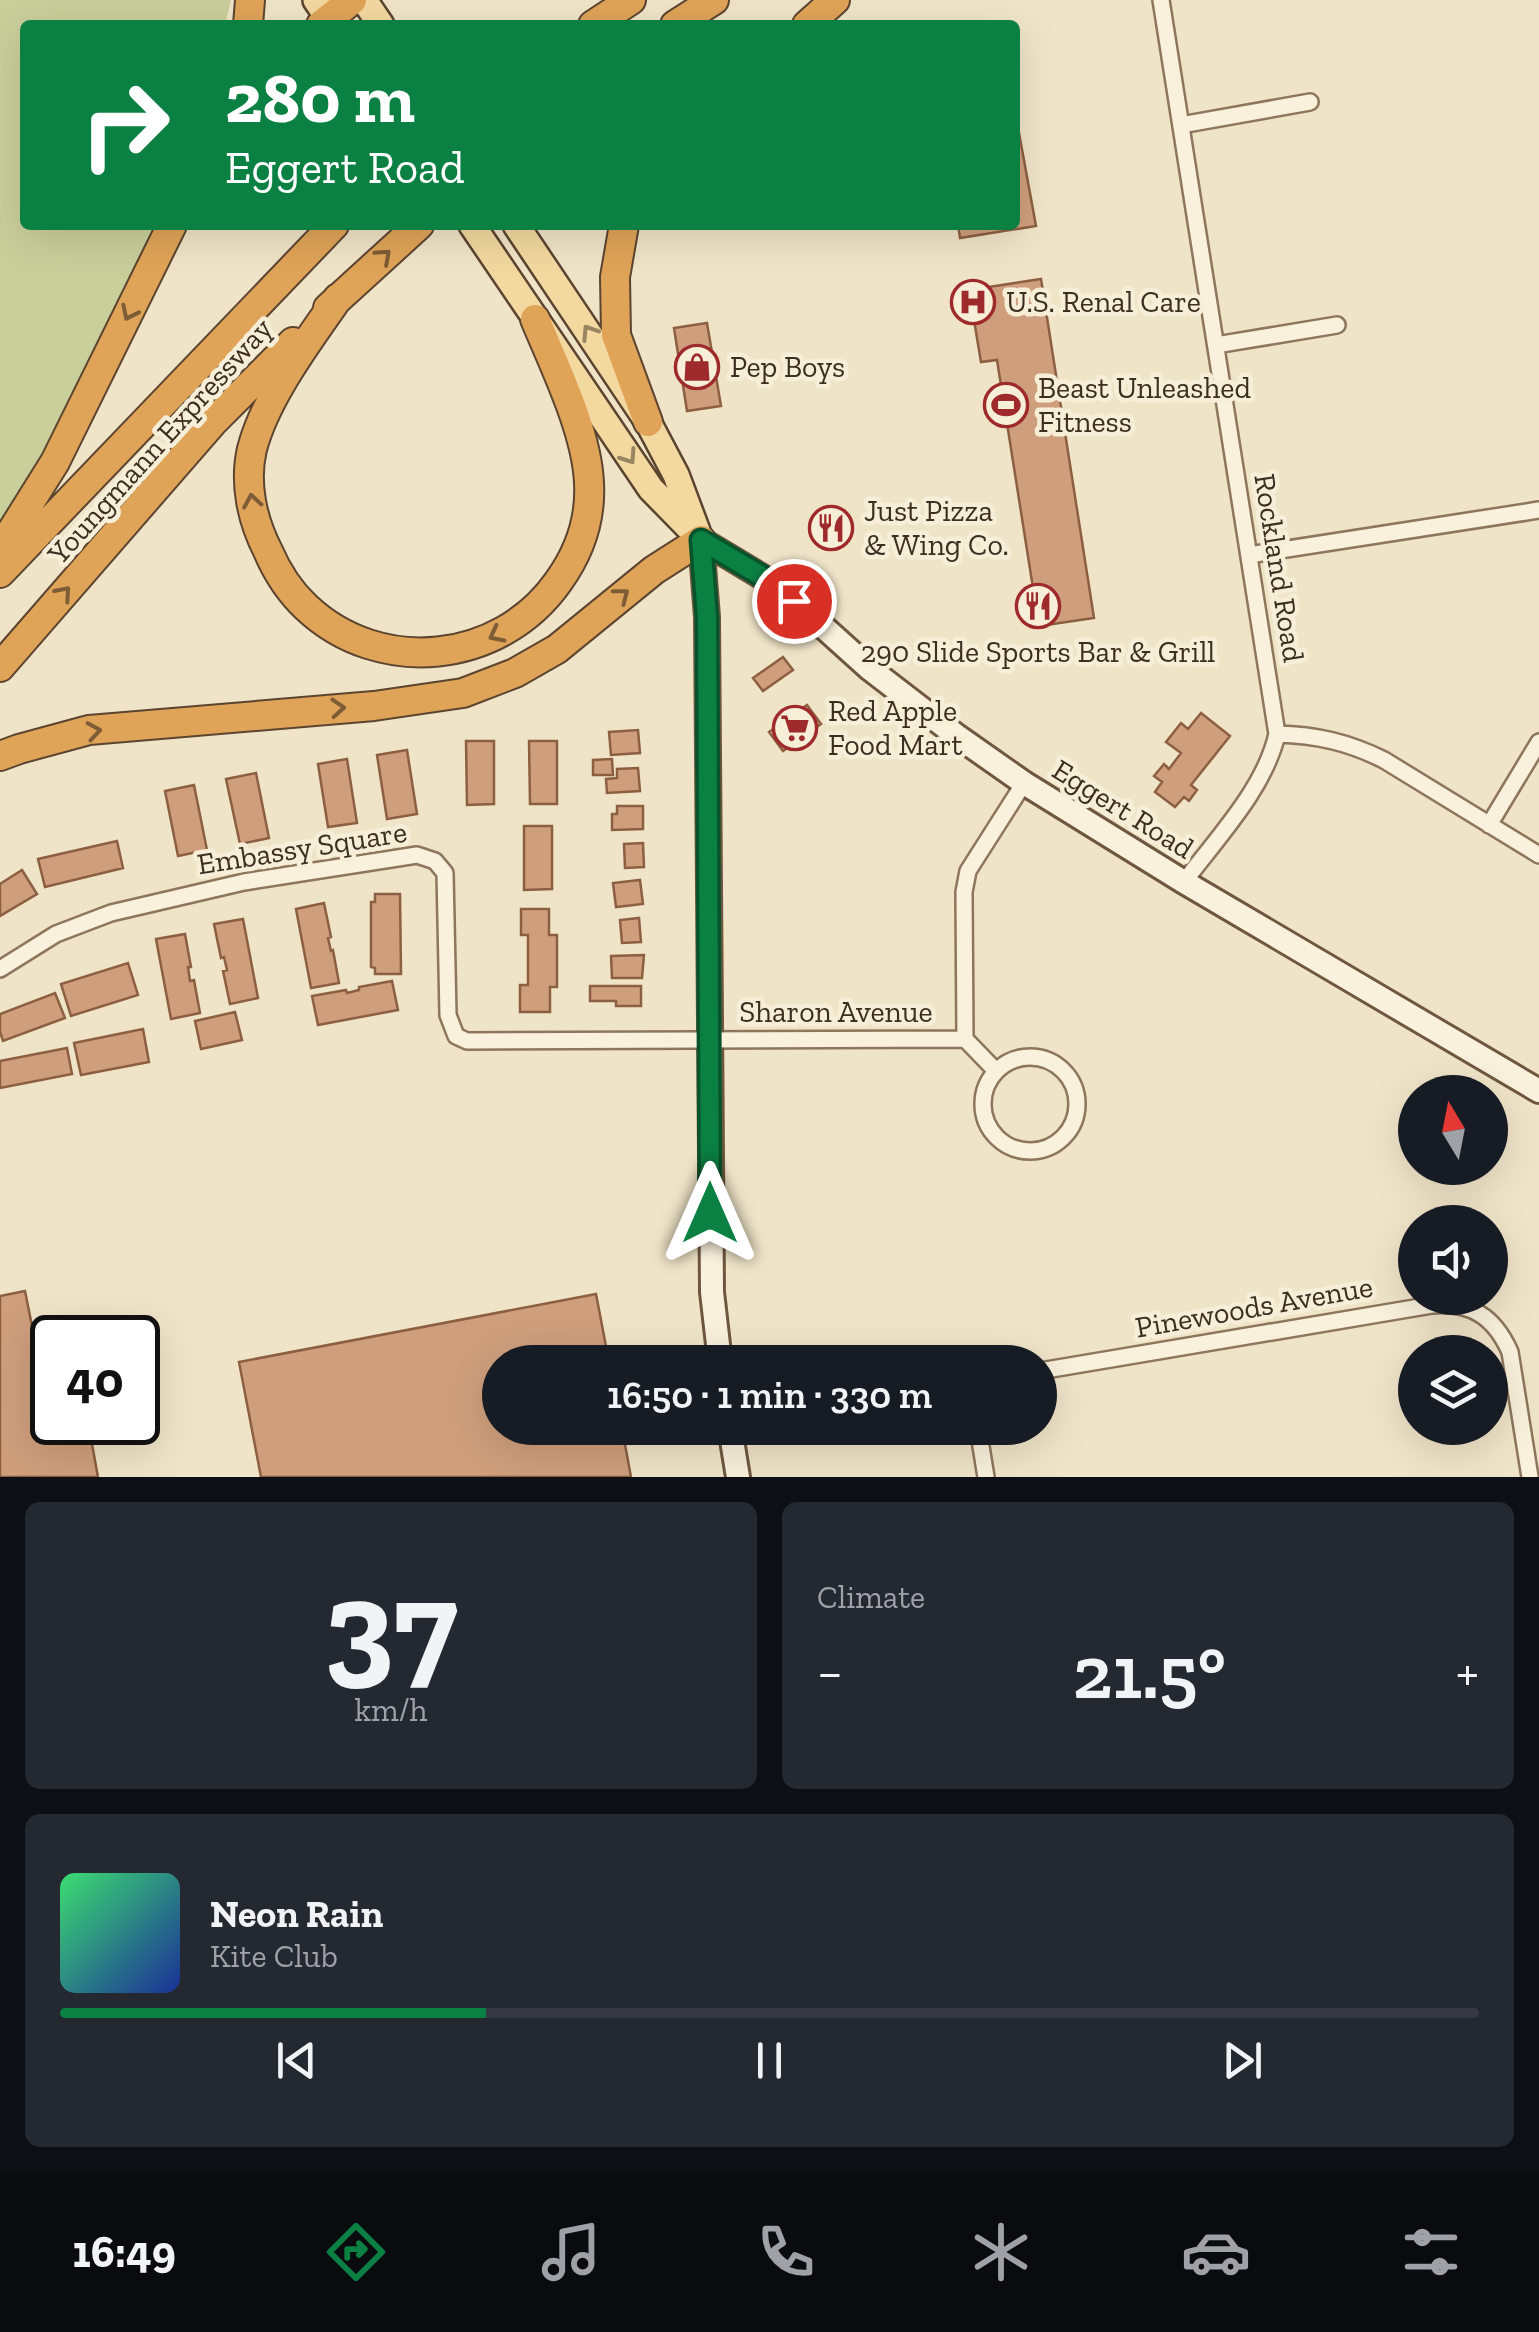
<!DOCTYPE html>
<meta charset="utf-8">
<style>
:root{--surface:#171b24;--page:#242831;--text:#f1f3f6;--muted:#9ea1a6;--line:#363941;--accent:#0b8043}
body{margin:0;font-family:"Zilla Slab",serif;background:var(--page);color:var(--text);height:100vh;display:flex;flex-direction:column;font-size:38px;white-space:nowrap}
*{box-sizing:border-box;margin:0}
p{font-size:32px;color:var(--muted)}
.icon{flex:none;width:55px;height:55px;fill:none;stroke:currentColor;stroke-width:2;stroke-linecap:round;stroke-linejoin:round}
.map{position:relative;height:1477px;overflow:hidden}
.side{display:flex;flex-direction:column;gap:25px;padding:25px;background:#0d0f14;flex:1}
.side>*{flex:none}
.hud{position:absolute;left:20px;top:20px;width:1000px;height:210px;border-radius:10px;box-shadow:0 10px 40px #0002;background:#0b8043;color:#fff;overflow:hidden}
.needle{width:65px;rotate:350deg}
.tools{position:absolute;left:1398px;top:1075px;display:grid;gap:20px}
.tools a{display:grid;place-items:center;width:110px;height:110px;border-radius:50%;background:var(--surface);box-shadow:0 10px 40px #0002;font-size:50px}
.speed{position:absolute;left:30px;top:1315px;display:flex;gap:20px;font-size:50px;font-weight:700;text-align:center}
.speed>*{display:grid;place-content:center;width:130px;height:130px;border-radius:50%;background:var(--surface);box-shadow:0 10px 40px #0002;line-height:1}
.speed .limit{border:5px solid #111;border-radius:15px;background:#fff;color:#111}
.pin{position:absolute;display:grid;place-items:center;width:85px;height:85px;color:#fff;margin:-42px;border:5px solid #fff;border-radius:50%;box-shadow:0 2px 10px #0007}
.me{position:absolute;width:110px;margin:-55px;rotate:0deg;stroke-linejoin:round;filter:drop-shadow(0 0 8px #0008)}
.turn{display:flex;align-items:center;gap:35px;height:210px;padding:0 40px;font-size:45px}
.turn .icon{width:130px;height:130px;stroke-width:2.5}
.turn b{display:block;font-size:70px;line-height:85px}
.big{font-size:75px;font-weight:600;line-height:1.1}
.side .widget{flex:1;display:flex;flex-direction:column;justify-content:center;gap:15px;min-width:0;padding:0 35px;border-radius:15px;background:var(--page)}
.side .dial{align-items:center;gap:0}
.dial b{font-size:130px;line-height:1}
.song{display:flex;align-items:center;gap:30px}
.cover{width:120px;height:120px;border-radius:15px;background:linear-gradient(135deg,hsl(140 70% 55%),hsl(230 70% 35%))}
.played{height:10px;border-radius:5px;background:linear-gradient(90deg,var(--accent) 30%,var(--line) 30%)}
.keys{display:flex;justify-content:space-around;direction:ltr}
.heat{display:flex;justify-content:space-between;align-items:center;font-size:55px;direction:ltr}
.side .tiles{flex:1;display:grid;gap:25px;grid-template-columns:1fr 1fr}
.widget:last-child{grid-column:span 2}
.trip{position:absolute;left:482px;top:1345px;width:575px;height:100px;border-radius:50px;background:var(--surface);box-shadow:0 10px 40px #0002;font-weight:600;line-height:100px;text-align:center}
.dock{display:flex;height:160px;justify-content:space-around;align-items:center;background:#090b0e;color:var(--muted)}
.dock .icon{width:70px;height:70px}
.dock .selected{color:var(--accent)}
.dock b{font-size:45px;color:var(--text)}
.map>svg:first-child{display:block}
.green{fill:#c9cf9b}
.building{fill:#cf9f7d;stroke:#8d5f41;stroke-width:2.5}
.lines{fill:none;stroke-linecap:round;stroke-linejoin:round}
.street-casing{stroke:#8d765c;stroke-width:20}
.secondary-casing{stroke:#6f573f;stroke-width:28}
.primary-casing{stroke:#5b4430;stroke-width:30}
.highway-casing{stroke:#5b4430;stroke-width:32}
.street{stroke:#faf1dc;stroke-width:15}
.secondary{stroke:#faf1dc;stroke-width:22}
.primary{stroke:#f3d9a0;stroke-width:25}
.highway{stroke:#e0a458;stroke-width:28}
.oneway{stroke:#7e5d36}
.oneway2{stroke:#988460}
.route-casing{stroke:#07532c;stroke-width:25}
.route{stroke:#0b8043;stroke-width:18}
.labels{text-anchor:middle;stroke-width:9;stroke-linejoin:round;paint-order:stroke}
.poi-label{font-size:30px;fill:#3d2e20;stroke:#f7eed8;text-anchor:start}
.street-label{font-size:30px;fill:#3d2e20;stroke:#f7eed8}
</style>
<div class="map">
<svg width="1539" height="1477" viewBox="0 0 1539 1477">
<rect width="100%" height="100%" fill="#f0e4c8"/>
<path class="green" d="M0,0H231L225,25H25V225H157L31,483L0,528Z"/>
<path class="building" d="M1015,111L1036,226L960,238L958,225H1015Z
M1041,279L1094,618L1039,626L997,360L981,362L969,290Z
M707,323L721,406L687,411L674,328Z
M844,513L848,541L837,543L838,548L833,549L832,544L819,546L815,517Z
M783,657L793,670L763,691L753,678Z
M807,705L821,724L783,751L769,732Z
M1201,713L1230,736L1191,785L1197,790L1189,801L1184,797L1175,807L1155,792L1162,782L1154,776L1164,764L1169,769L1181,753L1166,742L1181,723L1188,729Z
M638,730L640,753L611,755L609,732Z
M466,741H494V804L467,805Z
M529,741H557V804H530Z
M407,750L417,814L387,819L377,755Z
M347,759L357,823L328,827L318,764Z
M612,759L613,775H593V760Z
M638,768L640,791L607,793L606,779L617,778V769Z
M256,773L269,838L240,844L226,779Z
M194,785L207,850L178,856L165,791Z
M617,806H643V829L612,830V814H617Z
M524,826H552V889L524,890Z
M117,841L123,868L45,887L38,859Z
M643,843L644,867L625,868L624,844Z
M22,870L37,894L0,916V884Z
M640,880L643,904L616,907L613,883Z
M375,894H400L401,974H375V968L371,967V902H375Z
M324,903L331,937L328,938L331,951L333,950L339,983L311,988L296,909Z
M521,909H549V935H557V987H550V1012H520V985H528V935H521Z
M639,918L641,942L622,943L620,920Z
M243,919L258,998L230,1004L223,971L227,970L224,957L221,958L214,924Z
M185,934L191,967H188L190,981L194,980L200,1013L171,1019L156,939Z
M644,955L642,978H612L611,956Z
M128,963L138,995L71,1016L61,984Z
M392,981L398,1010L318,1025L312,996L346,990L347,993L359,990V987Z
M590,986H641V1006H616V1001H590Z
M55,993L65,1018L3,1041L0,1032V1014Z
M235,1012L242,1040L201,1049L195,1021Z
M143,1029L149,1062L81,1075L74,1043Z
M67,1048L72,1074L0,1088V1061Z
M25,1291L35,1341L52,1338V1422H88L98,1477H0V1296Z
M596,1294L609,1362H500V1428H622L631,1477H261L239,1362Z"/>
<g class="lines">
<defs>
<path id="street" d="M1161,0L1277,734C1265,788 1217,838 1184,882
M1181,125L1310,102
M1216,345L1337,325
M1249,555L1539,510
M1277,734C1316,735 1348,742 1384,760L1539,855
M1489,825L1539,742
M0,969L56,934L111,913L244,882L417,855L435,861L445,873L448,1015L456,1036L467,1041L965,1039
M965,1039L964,892L968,871L1024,783
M965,1039L996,1071
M983 1104a47 47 0 1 1 94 0a47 47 0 1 1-94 0Z
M1040,1371L1432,1305C1471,1302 1494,1316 1510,1352L1530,1477
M978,1428L986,1477"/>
<path id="secondary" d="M701,540L779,587L870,669L957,736L1024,783L1184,882L1539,1091
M701,540L707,617L712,1292L720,1362
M730,1428L738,1477"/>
<path id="primary" d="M316,0L333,25
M364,0L381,25
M472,225L651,489L701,540
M516,225L648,422L676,475L697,531"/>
<path id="highway" d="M248,25L250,0
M321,25L352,0
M593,25L631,0
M675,25L714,0
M807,25L835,0
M624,225L615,277L616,335L648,422
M338,298C308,341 265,398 252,449C244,483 252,520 268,551C277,572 289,591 306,607C380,677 500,664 558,582C579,553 591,519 589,483C587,432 555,367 535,319
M328,308L419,225
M0,550L55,462L172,225
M0,573L334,225
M0,667L213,422L293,342
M0,756L19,749L89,730L374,706L463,693L515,673L557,649L654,570L701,540"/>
</defs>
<use href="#street" class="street-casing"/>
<use href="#secondary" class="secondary-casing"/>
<use href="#primary" class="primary-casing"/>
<use href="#highway" class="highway-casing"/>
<use href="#street" class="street"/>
<use href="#secondary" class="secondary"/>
<use href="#primary" class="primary"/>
<use href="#highway" class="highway"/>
</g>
<defs><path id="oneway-chevron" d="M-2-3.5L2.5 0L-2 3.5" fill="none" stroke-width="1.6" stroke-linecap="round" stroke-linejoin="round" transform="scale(2.5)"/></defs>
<g class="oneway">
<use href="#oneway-chevron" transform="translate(384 256) rotate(-42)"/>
<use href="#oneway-chevron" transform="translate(129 313) rotate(116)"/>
<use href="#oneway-chevron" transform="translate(252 501) rotate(-100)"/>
<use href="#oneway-chevron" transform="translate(64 593) rotate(-49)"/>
<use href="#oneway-chevron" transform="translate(622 595) rotate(-38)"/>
<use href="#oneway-chevron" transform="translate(496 635) rotate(153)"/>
<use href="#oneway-chevron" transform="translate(338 708) rotate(-4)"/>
<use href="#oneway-chevron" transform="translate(94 731) rotate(-9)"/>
</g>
<g class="oneway2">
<use href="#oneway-chevron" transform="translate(589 332) rotate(-123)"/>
<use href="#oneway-chevron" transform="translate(629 457) rotate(56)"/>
</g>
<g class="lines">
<defs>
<path id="route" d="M710,1213L707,617L701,540L780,587L794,601"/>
</defs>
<use href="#route" class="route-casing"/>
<use href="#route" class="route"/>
</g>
<defs>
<symbol id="hospital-ring" viewBox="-11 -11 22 22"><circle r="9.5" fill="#f7eed8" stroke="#9e2a2b" stroke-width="1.5"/><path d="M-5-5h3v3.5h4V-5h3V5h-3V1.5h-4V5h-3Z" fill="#9e2a2b"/></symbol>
<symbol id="shop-ring" viewBox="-11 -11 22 22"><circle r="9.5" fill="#f7eed8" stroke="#9e2a2b" stroke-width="1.5"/><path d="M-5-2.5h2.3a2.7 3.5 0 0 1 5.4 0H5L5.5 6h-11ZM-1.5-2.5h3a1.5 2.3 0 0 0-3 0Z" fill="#9e2a2b"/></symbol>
<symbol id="stadium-ring" viewBox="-11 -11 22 22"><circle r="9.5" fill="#f7eed8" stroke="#9e2a2b" stroke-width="1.5"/><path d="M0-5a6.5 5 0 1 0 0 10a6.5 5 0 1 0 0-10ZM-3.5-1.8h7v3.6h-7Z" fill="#9e2a2b"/></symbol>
<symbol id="restaurant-ring" viewBox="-11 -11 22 22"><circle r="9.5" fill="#f7eed8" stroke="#9e2a2b" stroke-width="1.5"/><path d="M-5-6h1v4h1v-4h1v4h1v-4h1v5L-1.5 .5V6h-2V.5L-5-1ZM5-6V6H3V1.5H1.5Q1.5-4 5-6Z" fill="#9e2a2b"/></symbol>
<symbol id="supermarket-ring" viewBox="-11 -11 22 22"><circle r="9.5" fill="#f7eed8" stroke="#9e2a2b" stroke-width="1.5"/><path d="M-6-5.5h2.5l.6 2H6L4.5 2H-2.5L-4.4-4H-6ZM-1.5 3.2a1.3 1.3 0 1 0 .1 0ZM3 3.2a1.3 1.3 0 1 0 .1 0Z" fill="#9e2a2b"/></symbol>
</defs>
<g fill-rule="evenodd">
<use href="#hospital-ring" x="948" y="277" width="50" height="50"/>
<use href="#shop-ring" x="672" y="342" width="50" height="50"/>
<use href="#stadium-ring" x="981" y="380" width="50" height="50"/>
<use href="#restaurant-ring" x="806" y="503" width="50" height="50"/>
<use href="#restaurant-ring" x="1013" y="581" width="50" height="50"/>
<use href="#supermarket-ring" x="770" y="703" width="50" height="50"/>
</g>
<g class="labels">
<g class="poi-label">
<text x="1006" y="312">U.S. Renal Care</text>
<text x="730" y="377">Pep Boys</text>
<text x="1038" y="398">Beast Unleashed<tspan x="1038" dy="34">Fitness</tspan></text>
<text x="864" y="521">Just Pizza<tspan x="864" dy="34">&amp; Wing Co.</tspan></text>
<text x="1038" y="662" text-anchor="middle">290 Slide Sports Bar &amp; Grill</text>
<text x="828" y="721">Red Apple<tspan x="828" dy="34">Food Mart</tspan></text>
</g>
<g class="street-label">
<text transform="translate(160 441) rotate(-48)" y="10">Youngmann Expressway</text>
<text transform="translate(1279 568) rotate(81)" y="10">Rockland Road</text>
<text transform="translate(1123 809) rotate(32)" y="10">Eggert Road</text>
<text transform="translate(302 848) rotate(-9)" y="10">Embassy Square</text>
<text x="836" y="1022">Sharon Avenue</text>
<text transform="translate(1254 1307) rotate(-10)" y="10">Pinewoods Avenue</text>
</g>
</g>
</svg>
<div class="tools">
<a><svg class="needle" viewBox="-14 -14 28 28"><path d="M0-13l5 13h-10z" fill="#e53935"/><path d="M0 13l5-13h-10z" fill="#9ea1a6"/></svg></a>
<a><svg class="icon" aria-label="sound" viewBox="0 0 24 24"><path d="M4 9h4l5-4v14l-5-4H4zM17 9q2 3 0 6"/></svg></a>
<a><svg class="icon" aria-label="layers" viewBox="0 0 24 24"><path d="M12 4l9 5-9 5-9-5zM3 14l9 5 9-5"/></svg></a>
</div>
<div class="speed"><div class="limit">40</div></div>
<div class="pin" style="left:794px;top:601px;background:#d93025"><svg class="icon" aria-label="arrive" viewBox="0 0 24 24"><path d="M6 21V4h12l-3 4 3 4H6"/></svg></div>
<svg class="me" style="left:710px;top:1213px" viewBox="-20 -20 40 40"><path d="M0-17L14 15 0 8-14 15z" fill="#0b8043" stroke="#fff" stroke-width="4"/></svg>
<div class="trip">16:50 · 1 min · 330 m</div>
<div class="hud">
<div class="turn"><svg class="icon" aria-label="right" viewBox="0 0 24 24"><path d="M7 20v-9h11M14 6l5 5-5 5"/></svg><div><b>280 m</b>Eggert Road</div></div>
</div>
</div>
<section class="side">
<div class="tiles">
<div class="widget dial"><b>37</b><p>km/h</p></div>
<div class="widget"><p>Climate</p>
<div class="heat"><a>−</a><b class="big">21.5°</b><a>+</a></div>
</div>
<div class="widget">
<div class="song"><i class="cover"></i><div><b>Neon Rain</b><p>Kite Club</p></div></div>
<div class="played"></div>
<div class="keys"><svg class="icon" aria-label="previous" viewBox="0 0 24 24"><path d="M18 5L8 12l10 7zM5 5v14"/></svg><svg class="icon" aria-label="pause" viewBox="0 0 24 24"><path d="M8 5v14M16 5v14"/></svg><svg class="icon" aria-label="next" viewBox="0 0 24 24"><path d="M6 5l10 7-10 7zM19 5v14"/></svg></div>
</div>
</div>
</section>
<nav class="dock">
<b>16:49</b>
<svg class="icon selected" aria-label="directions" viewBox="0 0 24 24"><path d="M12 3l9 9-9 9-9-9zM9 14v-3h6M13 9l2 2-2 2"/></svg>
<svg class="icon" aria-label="music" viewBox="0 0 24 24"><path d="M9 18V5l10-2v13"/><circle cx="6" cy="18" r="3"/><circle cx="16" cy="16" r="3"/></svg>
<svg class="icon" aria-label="phone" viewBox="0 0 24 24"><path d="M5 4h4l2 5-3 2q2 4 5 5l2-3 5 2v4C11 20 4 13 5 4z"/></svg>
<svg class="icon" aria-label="climate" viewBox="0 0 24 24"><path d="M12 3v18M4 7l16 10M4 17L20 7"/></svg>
<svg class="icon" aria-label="car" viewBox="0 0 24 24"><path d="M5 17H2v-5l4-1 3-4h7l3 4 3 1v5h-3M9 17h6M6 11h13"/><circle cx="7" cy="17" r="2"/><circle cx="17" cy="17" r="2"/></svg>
<svg class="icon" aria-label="filters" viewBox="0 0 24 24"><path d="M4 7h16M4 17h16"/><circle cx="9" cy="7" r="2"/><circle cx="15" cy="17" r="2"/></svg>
</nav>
